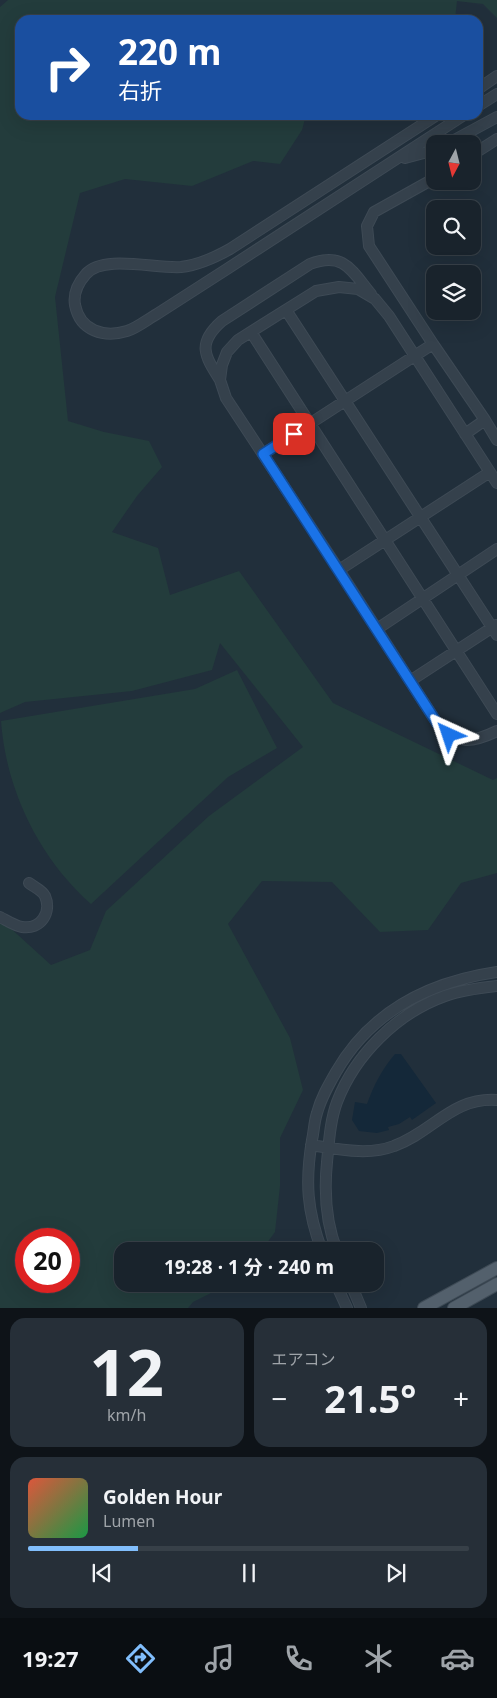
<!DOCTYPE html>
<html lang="ja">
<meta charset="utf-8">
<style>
:root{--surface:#19232c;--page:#262f38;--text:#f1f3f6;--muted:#9fa4a9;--line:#374048;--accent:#81befc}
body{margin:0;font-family:"Noto Sans","Noto Sans JP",sans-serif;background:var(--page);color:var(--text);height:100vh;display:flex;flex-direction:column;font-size:19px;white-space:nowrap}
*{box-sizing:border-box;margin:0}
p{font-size:16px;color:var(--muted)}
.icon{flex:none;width:28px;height:28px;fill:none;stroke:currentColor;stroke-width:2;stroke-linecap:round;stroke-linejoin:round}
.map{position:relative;height:1308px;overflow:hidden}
.panel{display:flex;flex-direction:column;gap:10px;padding:10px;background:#0e1318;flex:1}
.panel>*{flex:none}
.hud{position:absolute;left:15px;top:15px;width:468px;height:105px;border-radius:15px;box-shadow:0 5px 20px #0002,0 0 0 1px var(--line);background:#1a4fa0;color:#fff;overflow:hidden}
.needle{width:32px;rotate:187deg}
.buttons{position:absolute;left:426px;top:135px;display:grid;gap:10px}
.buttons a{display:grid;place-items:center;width:55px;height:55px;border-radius:10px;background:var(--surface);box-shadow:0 5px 20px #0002,0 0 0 1px var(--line);font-size:25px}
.speed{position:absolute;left:15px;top:1228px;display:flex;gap:10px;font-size:25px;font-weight:700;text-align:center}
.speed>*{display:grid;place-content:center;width:65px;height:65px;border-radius:50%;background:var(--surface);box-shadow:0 5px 20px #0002,0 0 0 1px var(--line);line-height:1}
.speed .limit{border:8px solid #d22;background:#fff;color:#111}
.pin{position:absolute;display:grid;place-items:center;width:42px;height:42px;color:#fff;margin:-21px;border-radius:10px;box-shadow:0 2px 8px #0006}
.me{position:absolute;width:55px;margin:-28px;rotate:318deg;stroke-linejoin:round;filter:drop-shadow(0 0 4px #0008)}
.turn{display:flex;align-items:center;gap:18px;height:105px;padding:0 20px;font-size:22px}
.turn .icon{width:65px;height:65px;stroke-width:2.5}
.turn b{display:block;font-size:35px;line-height:42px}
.big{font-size:38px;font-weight:700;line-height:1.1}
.panel .card{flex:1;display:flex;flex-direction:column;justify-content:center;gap:8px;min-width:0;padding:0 18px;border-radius:15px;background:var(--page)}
.panel .dial{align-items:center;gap:0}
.dial b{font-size:65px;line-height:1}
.song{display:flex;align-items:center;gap:15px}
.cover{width:60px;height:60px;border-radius:8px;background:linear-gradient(135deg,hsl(10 70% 55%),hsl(140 70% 35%))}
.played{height:5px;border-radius:2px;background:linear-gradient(90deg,var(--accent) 25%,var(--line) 25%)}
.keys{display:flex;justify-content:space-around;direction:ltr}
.heat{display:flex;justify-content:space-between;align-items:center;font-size:28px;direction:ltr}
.panel .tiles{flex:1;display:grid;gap:10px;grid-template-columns:1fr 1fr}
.card:last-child{grid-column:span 2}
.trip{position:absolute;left:114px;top:1242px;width:270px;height:50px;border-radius:15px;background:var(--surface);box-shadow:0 5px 20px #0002,0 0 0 1px var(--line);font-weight:700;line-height:50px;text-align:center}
.menu{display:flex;height:80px;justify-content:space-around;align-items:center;background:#0a0e12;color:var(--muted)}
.menu .icon{width:35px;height:35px}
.menu .on{color:var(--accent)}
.menu b{font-size:22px;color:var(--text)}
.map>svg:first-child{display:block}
.green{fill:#233c3c;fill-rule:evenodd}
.water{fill:#142839}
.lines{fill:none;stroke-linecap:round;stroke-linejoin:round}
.minor-casing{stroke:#3e4a55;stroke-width:12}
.major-casing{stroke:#3e4a55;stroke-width:14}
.minor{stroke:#35414c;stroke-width:10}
.major{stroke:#53606c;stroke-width:12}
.route-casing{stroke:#114b97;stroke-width:12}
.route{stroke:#1a73e8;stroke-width:9}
</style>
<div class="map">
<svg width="497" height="1308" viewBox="0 0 497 1308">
<rect width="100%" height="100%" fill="#212f3b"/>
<path class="green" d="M8,0H497V18L483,4L457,1L455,20H20V115H306L302,130L280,164L253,161L192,186L125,179L80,193L55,297L68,421L104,432L149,441L162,467L137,496L112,532L158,548L170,595L239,571L333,703L493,780L497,778V873L461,883L428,930L380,932L332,882L262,881L228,924L290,1038L303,1090L280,1138V1186L275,1232L261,1251H122V1284H229L193,1302L188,1308H0V922L7,925L51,965L90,950L106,911L209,816L303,747L220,643L212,670L132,691L25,702L0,713V7ZM26,1239H69V1281H26Z
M237,670L277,748L228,777L91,904C39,858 6,790 1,721L195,689Z"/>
<path class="water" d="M395,1054H401L436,1103L412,1120L410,1117L399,1124L388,1127L389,1130L377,1133L359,1131L352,1120L355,1102L367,1104C374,1085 382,1069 395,1054Z"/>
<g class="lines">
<defs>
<path id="minor" d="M478,89L497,76
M478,106L497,94
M437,115L230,249C214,258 199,265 181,267C156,269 103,254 86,274C78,283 73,293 75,305C80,331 104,338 127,331C137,328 148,319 157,314C180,299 204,284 227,269C306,218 385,166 464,115
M447,144L497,117
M472,155L497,139
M405,158L435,150
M286,310L497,635
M251,332L497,714
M433,344L485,420L465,434
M220,380C204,355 197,343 222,321L310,264C344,251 352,271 371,294
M485,420L497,440
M263,454L433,344L369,246L367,226L374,212L435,178
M497,483L389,316L375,299L358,289L339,287L316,291L238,340L227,352L222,365L220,380L226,398L339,570L437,723C458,744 470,744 497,731
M339,570L490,472
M377,629L497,549
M410,681L496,625
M0,917C6,920 15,926 22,927C41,930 52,912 45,896C42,890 34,887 29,883
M311,1145C338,1149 368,1156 394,1146C433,1132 452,1097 497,1100
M322,1251C307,1211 305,1182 312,1140C314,1131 314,1122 317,1113C321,1098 328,1086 336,1072C371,1011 429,982 497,972
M337,1251C326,1223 324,1192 327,1162C329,1142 330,1121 337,1102C355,1055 397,1013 445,996C462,990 479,988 497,986
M336,1284L347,1308
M351,1284L361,1308"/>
<path id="major" d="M424,1308L497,1268
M454,1308L497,1284"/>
</defs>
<use href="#minor" class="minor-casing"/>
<use href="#major" class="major-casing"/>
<use href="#minor" class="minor"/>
<use href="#major" class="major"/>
</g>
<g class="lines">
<defs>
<path id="route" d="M294,434L263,454L437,723L449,735"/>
</defs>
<use href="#route" class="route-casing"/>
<use href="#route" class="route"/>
</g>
</svg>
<div class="buttons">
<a><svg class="needle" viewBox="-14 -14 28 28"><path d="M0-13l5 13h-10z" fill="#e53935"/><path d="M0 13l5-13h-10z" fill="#9fa4a9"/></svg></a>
<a><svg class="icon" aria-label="search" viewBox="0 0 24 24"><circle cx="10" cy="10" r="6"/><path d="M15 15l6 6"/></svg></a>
<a><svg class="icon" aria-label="layers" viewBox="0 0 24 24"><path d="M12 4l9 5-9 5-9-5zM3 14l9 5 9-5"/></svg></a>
</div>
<div class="speed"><div class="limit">20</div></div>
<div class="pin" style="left:294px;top:434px;background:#d93025"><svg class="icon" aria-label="arrive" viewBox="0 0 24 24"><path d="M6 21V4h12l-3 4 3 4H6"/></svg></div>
<svg class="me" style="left:449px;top:735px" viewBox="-20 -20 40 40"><path d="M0-17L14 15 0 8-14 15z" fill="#1a73e8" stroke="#fff" stroke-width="4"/></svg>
<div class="trip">19:28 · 1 分 · 240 m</div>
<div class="hud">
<div class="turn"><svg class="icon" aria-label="right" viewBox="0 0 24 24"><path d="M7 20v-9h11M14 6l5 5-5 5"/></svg><div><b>220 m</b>右折</div></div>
</div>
</div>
<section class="panel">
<div class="tiles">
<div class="card dial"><b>12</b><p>km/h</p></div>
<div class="card"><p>エアコン</p>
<div class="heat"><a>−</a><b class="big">21.5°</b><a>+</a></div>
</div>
<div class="card">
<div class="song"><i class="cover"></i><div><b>Golden Hour</b><p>Lumen</p></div></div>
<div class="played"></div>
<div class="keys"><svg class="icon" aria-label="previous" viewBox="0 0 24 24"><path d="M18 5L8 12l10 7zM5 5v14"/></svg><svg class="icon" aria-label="pause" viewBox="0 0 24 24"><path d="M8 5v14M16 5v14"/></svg><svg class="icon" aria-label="next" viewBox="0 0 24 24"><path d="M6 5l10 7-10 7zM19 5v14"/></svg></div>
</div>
</div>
</section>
<nav class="menu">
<b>19:27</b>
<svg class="icon on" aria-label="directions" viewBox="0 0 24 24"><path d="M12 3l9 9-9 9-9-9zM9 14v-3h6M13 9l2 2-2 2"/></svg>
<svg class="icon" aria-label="music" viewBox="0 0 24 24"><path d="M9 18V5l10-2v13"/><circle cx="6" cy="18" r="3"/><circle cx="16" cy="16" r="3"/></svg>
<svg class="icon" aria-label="phone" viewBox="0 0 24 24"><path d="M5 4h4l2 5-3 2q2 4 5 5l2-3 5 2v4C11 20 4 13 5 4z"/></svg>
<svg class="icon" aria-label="climate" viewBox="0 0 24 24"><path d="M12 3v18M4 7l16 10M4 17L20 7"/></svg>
<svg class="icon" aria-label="car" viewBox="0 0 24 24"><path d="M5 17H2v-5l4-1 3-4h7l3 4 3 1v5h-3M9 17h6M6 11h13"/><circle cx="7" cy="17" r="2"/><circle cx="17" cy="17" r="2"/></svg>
</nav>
